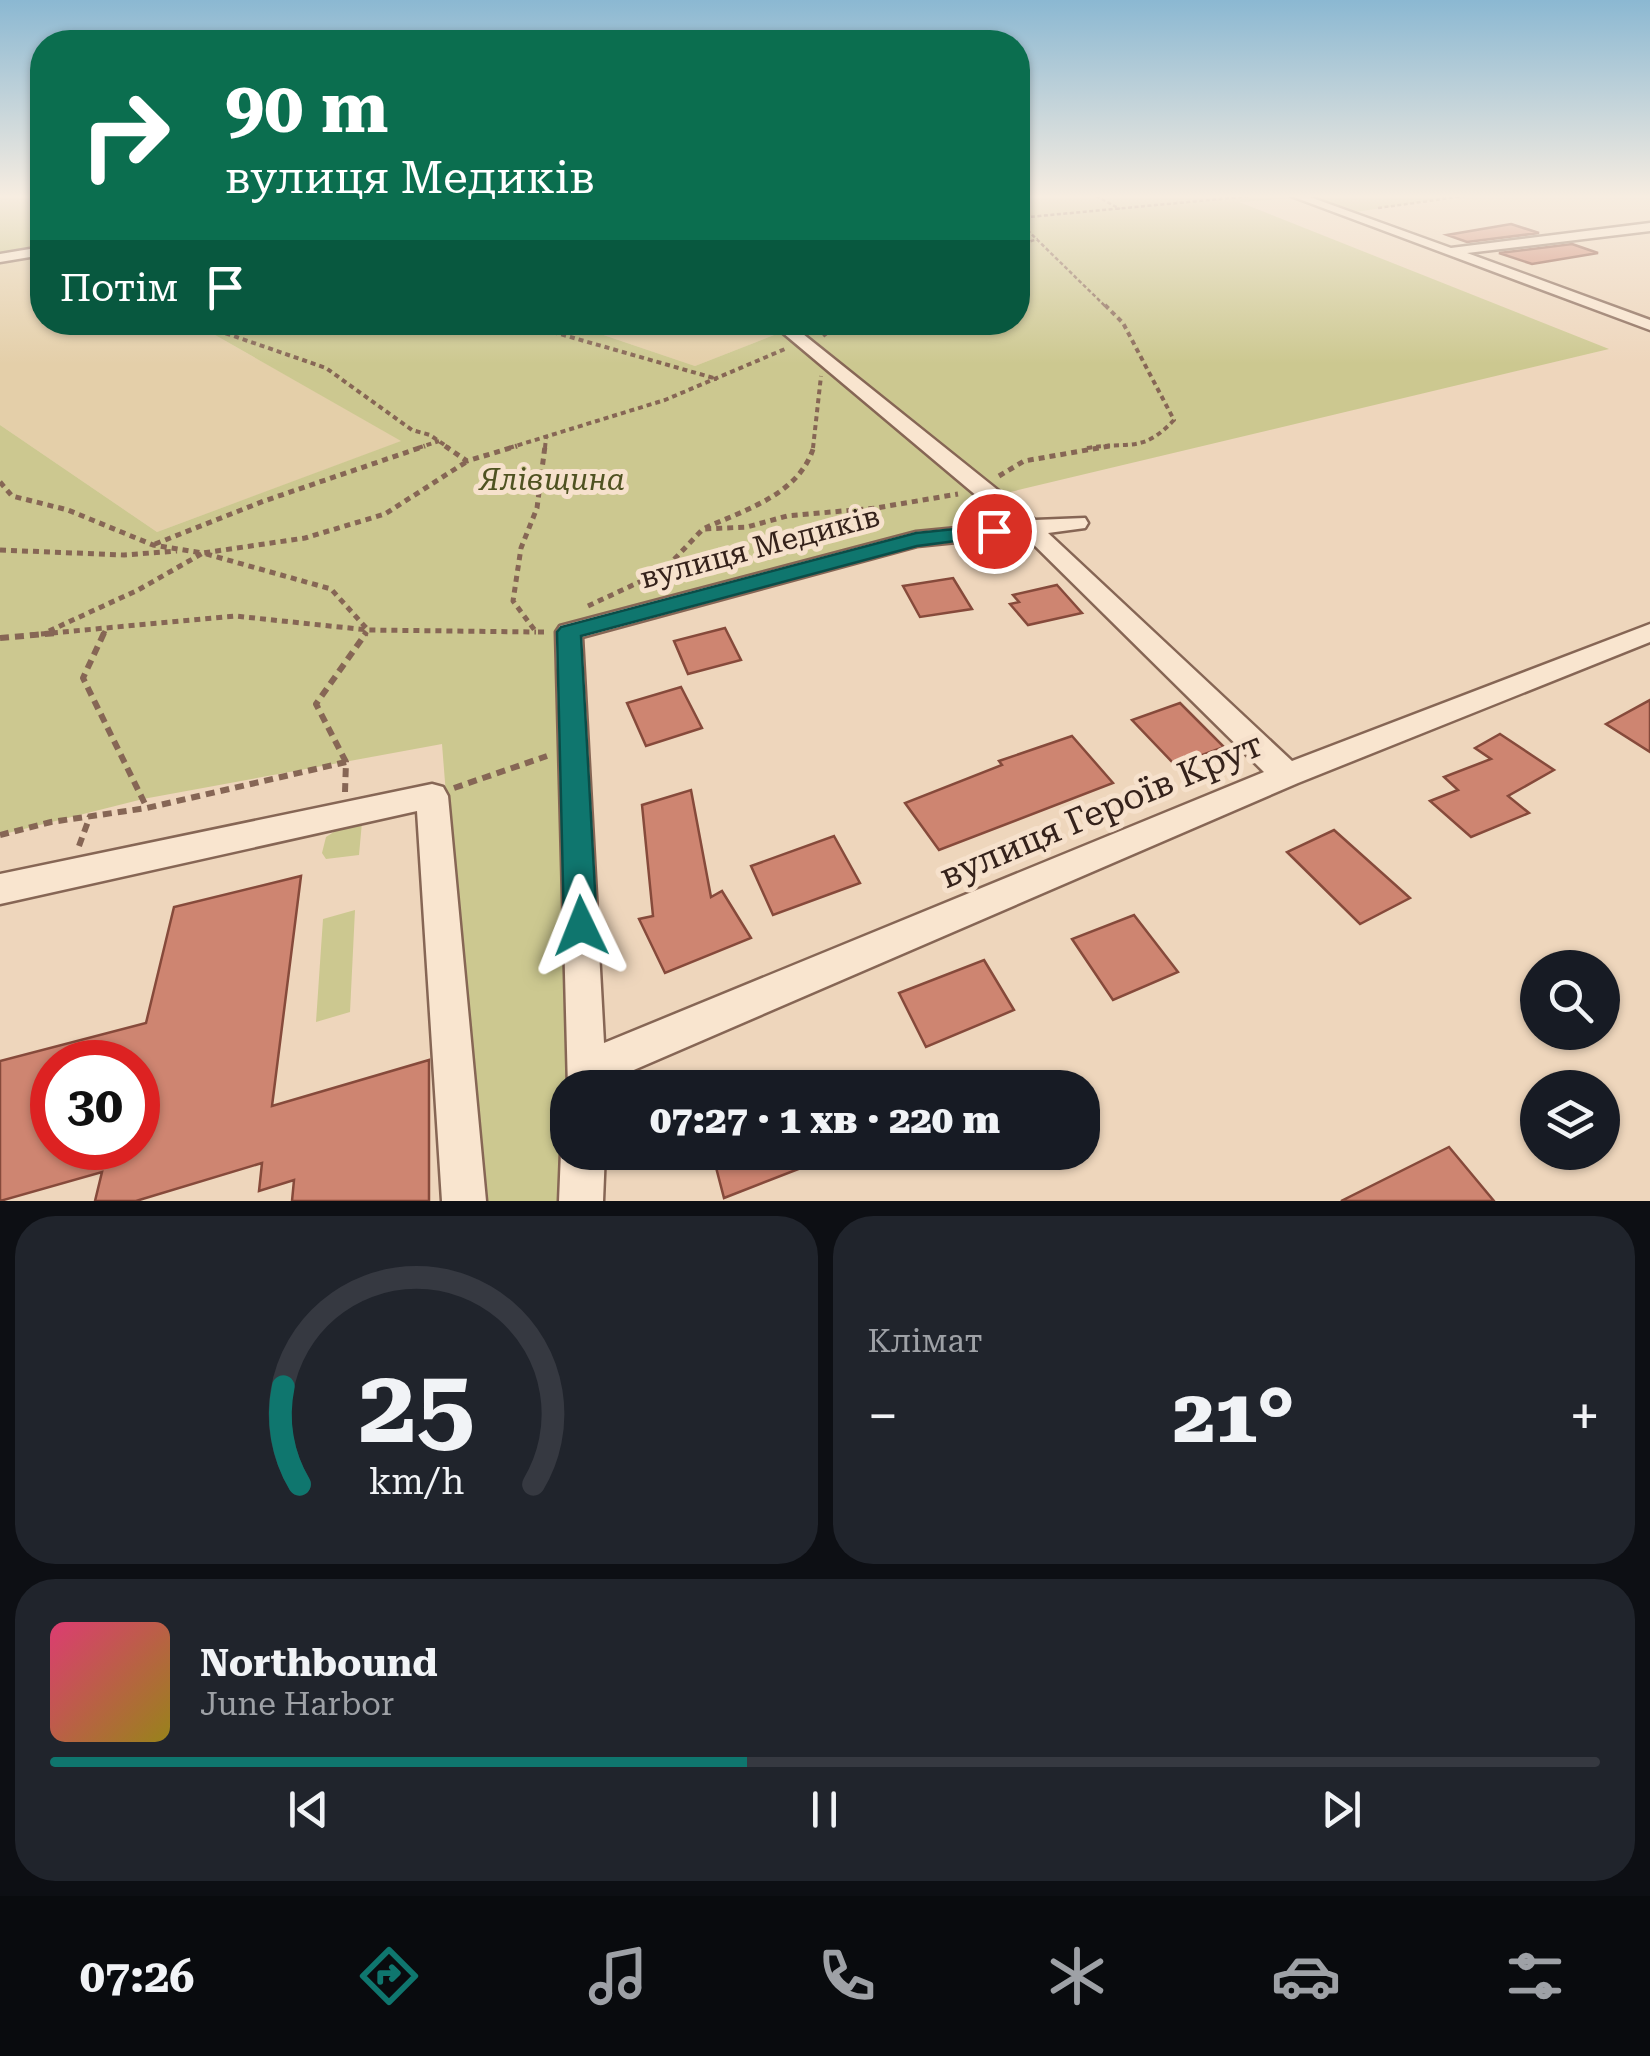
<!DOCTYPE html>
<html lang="uk">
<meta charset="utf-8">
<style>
:root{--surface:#171b24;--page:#20242c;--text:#f1f3f6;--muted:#9ea1a6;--line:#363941;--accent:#0f766e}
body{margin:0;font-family:"Roboto Serif",serif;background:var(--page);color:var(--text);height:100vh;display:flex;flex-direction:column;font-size:38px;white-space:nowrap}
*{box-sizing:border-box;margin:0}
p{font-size:32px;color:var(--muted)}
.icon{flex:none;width:55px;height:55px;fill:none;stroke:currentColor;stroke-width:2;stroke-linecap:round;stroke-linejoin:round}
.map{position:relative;height:1201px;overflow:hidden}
.side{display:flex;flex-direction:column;gap:15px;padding:15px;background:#0d0f14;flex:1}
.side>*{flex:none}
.guide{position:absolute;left:30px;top:30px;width:1000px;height:305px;border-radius:40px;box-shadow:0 2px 8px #0004;background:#0b6e4f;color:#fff;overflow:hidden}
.buttons{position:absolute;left:1520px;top:950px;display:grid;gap:20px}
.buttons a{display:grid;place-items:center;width:100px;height:100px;border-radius:50%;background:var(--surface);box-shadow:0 2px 8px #0004;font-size:50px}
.speed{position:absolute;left:30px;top:1040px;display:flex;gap:20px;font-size:50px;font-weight:700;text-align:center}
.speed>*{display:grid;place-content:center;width:130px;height:130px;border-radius:50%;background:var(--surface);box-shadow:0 2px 8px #0004;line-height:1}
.speed .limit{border:15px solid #d22;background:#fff;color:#111}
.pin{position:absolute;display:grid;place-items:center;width:85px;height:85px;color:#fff;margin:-42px;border:5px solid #fff;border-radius:50%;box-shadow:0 2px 10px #0007}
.me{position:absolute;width:110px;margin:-55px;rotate:358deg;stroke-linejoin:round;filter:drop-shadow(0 0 8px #0008)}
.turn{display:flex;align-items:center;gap:35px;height:210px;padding:0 30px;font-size:45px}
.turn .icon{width:130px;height:130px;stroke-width:2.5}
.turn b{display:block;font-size:70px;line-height:85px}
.then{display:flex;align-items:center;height:95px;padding:0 30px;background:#0003;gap:20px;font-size:38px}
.big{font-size:75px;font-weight:800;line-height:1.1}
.side .card{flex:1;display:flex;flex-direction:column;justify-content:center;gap:15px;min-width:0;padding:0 35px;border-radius:40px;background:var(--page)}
.side .dial{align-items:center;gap:0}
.dial svg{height:260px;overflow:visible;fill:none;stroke:var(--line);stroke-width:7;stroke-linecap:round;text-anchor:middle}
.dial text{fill:var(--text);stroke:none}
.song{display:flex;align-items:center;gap:30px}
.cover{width:120px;height:120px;border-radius:15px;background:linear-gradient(135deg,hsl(340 70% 55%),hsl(50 70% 35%))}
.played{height:10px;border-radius:5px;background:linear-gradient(90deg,var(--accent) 45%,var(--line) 45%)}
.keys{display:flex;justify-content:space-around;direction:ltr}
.heat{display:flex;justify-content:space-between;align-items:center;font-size:55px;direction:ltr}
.side .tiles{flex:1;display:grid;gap:15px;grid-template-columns:1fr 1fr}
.card:last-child{grid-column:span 2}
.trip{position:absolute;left:550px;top:1070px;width:550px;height:100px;border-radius:40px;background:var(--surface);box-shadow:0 2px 8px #0004;font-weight:800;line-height:100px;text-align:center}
.menu{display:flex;height:160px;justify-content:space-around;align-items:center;background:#090b0e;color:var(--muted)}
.menu .icon{width:70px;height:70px}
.menu .on{color:var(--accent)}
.menu b{font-size:45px;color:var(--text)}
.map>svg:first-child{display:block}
.farmland{fill:#e4cfa9}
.green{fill:#ccc890}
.building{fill:#ce8571;stroke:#864a3b;stroke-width:2.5;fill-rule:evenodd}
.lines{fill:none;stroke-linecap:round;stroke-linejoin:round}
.minor-casing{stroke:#866655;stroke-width:5}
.path-far3{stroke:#866655;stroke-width:2.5;stroke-dasharray:4 2.5;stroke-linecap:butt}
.path-far2{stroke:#866655;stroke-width:4;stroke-dasharray:5 4;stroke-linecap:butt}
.path-far1{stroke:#866655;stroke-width:5;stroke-dasharray:6 5;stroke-linecap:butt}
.path{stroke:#866655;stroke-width:6;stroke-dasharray:9 6;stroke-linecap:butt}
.minor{fill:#f9e5cf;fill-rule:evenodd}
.route{fill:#0f766e;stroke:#0a4d48;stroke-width:2.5}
.labels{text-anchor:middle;stroke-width:10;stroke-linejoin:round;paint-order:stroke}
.park-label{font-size:30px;font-style:italic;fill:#4f5221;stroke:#f6e1cc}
.street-label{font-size:30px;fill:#35221b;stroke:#f6e1cc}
.near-street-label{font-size:35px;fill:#35221b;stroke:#f6e1cc}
</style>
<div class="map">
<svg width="1650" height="1201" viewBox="0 0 1650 1201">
<rect width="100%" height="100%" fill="#eed6bc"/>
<path class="farmland" d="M27,258L42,267V322L194,323L402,441L157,532L0,425V263Z
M568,323H766L779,333L695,366Z"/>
<path class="green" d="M0,196H42V267L26,258L0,263Z
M1018,196H1460L1349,213L1309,197L1239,202L1609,349L1006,493L1009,507L994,520L938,528L554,641L566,977V1201H478L442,744L143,799L0,835V425L157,532L401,441L194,323H568L695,366L779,333L766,323L1018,322Z
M362,822L359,855L326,859L322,853L326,837L343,826Z
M355,910L350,1012L316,1022L323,919Z"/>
<path class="building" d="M1511,224L1539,233L1467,242L1447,235Z
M1572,244L1598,253L1532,264L1499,253Z
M953,578L972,609L920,617L903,586Z
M1057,585L1082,613L1028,625L1010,604L1019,602L1013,595Z
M725,628L741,660L688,674L674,641Z
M681,687L702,728L646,746L627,703Z
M1650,700V752L1606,724Z
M1180,703L1224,747L1175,765L1132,720Z
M1500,734L1554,770L1508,796L1529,813L1471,837L1430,801L1458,790L1444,777L1491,759L1475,748Z
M1072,736L1113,783L939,850L905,803L1002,765L999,761Z
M691,790L711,897L722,891L751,938L665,973L639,919L653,916L642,805Z
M1334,830L1410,898L1360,924L1287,852Z
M834,836L860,883L773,915L751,866Z
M301,876L272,1106L429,1060V1201H292L294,1180L259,1191L262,1163L136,1201H95L102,1172L0,1201V1061L146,1023L174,907ZM52,1062H138V1148H52Z
M1134,915L1178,972L1113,1000L1072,939Z
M984,960L1014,1010L926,1047L899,993Z
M1449,1147L1494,1201H1341Z
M712,1152H836L837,1154L724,1198Z"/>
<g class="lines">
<defs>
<path id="minor" d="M1291,196H1307L1451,248L1650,223V231L1467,253L1650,320V330Z
M42,247V255L0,262V254Z
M770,322H788L1035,520L1085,518L1088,523L1085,528L1048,533L1292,761L1650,624V642L1298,783L606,1082L605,1088H568L556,632L560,626L916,532L1009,523ZM1024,535L1264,772L604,1043L582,637L917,546Z
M432,784L443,787L448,796L486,1201H442L417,811L0,904V874Z
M568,1137V1152H605L603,1201H559L561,1152Z"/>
</defs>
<use href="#minor" class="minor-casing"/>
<path class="path-far3" d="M1096,196L1120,209
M1378,208L1464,196
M1018,212L1024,196
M1018,218L1252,196
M1018,221L1105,306
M1018,245L1038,239"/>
<path class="path-far2" d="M212,322L222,332L326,368L412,430L430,435L449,448
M518,322L717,379
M823,336L841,322
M418,448L439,441
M509,448L665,400L785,349
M545,448L546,437
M813,448L821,376
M1087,448C1129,441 1142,454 1174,420L1123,323L1103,303"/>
<path class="path-far1" d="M445,446L467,461L517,446
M999,476L1024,461L1110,446
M0,482L12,496L68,510L153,545L203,553L305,538L385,514L466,462
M705,528C747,509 800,494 814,446
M155,544L264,501L425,446
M0,550L124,555L177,551
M588,606L663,571L703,529L747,527L787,516L876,508L958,494
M49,631L138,590L203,553L331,589L368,630L364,635
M544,632H536L513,601L521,548L537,508L545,446
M30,635L235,616L368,630L536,632
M103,635L105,631"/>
<path class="path" d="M104,633L83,678L147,808
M0,638L57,633
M346,762L316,704L366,633
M454,788L547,756
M0,835L51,822L147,808L346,762L345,792
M79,846L90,816"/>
<use href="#minor" class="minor"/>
</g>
<linearGradient id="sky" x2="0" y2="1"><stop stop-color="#8bb8d2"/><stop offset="0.54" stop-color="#f7ede1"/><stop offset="1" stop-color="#f7ede1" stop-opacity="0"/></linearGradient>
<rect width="1650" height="364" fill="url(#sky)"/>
<path class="route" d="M994,525L1002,526L1005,531L1002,535L917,546L581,636L597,926L592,937L581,941L569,937L564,926L557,632L561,627L916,533Z"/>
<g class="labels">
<g class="park-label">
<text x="552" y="490">Ялівщина</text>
</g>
<g class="street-label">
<text transform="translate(760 547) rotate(-15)" y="10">вулиця Медиків</text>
</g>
<g class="near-street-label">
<text transform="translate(1101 810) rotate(-23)" y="12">вулиця Героїв Крут</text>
</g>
</g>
</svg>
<div class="buttons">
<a><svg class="icon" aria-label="search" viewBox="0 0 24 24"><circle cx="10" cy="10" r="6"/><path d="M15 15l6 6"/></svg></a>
<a><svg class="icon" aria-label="layers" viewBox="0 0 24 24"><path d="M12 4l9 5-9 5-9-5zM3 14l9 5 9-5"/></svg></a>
</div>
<div class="speed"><div class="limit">30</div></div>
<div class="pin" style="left:994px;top:531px;background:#d93025"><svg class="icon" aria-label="arrive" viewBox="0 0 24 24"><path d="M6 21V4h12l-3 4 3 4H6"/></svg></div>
<svg class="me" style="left:581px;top:926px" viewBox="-20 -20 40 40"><path d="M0-17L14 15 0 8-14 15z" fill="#0f766e" stroke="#fff" stroke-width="4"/></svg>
<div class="trip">07:27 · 1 хв · 220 m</div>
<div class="guide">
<div class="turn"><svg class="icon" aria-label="right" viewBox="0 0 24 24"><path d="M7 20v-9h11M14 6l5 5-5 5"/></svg><div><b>90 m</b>вулиця Медиків</div></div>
<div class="then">Потім<svg class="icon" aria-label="arrive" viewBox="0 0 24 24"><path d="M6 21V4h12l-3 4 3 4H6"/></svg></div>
</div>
</div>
<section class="side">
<div class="tiles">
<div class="card dial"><svg viewBox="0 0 100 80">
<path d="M14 69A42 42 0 1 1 86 69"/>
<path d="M14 69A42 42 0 0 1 9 39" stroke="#0f766e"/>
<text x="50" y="56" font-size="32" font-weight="700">25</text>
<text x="50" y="72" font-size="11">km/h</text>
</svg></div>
<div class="card"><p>Клімат</p>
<div class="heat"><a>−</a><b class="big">21°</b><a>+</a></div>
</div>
<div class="card">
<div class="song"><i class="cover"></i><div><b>Northbound</b><p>June Harbor</p></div></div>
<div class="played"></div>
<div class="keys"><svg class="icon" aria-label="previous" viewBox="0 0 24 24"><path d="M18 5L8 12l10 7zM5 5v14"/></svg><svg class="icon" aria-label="pause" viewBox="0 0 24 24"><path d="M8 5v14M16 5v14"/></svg><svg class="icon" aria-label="next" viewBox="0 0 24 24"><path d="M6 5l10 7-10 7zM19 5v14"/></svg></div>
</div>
</div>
</section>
<nav class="menu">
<b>07:26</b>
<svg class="icon on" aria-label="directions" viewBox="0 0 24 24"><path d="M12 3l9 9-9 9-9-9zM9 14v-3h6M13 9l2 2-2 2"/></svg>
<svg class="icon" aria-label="music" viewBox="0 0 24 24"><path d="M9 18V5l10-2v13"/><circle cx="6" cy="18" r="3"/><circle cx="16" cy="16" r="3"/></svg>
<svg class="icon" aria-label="phone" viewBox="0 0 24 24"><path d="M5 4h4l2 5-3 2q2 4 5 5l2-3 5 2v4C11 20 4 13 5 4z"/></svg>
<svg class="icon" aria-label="climate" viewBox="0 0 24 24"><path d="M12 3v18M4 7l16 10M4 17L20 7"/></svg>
<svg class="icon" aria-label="car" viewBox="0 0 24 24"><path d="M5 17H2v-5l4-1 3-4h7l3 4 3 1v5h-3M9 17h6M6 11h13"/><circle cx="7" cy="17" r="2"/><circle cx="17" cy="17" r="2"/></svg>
<svg class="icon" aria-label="filters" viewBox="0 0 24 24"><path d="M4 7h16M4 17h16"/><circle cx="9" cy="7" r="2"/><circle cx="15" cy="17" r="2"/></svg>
</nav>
